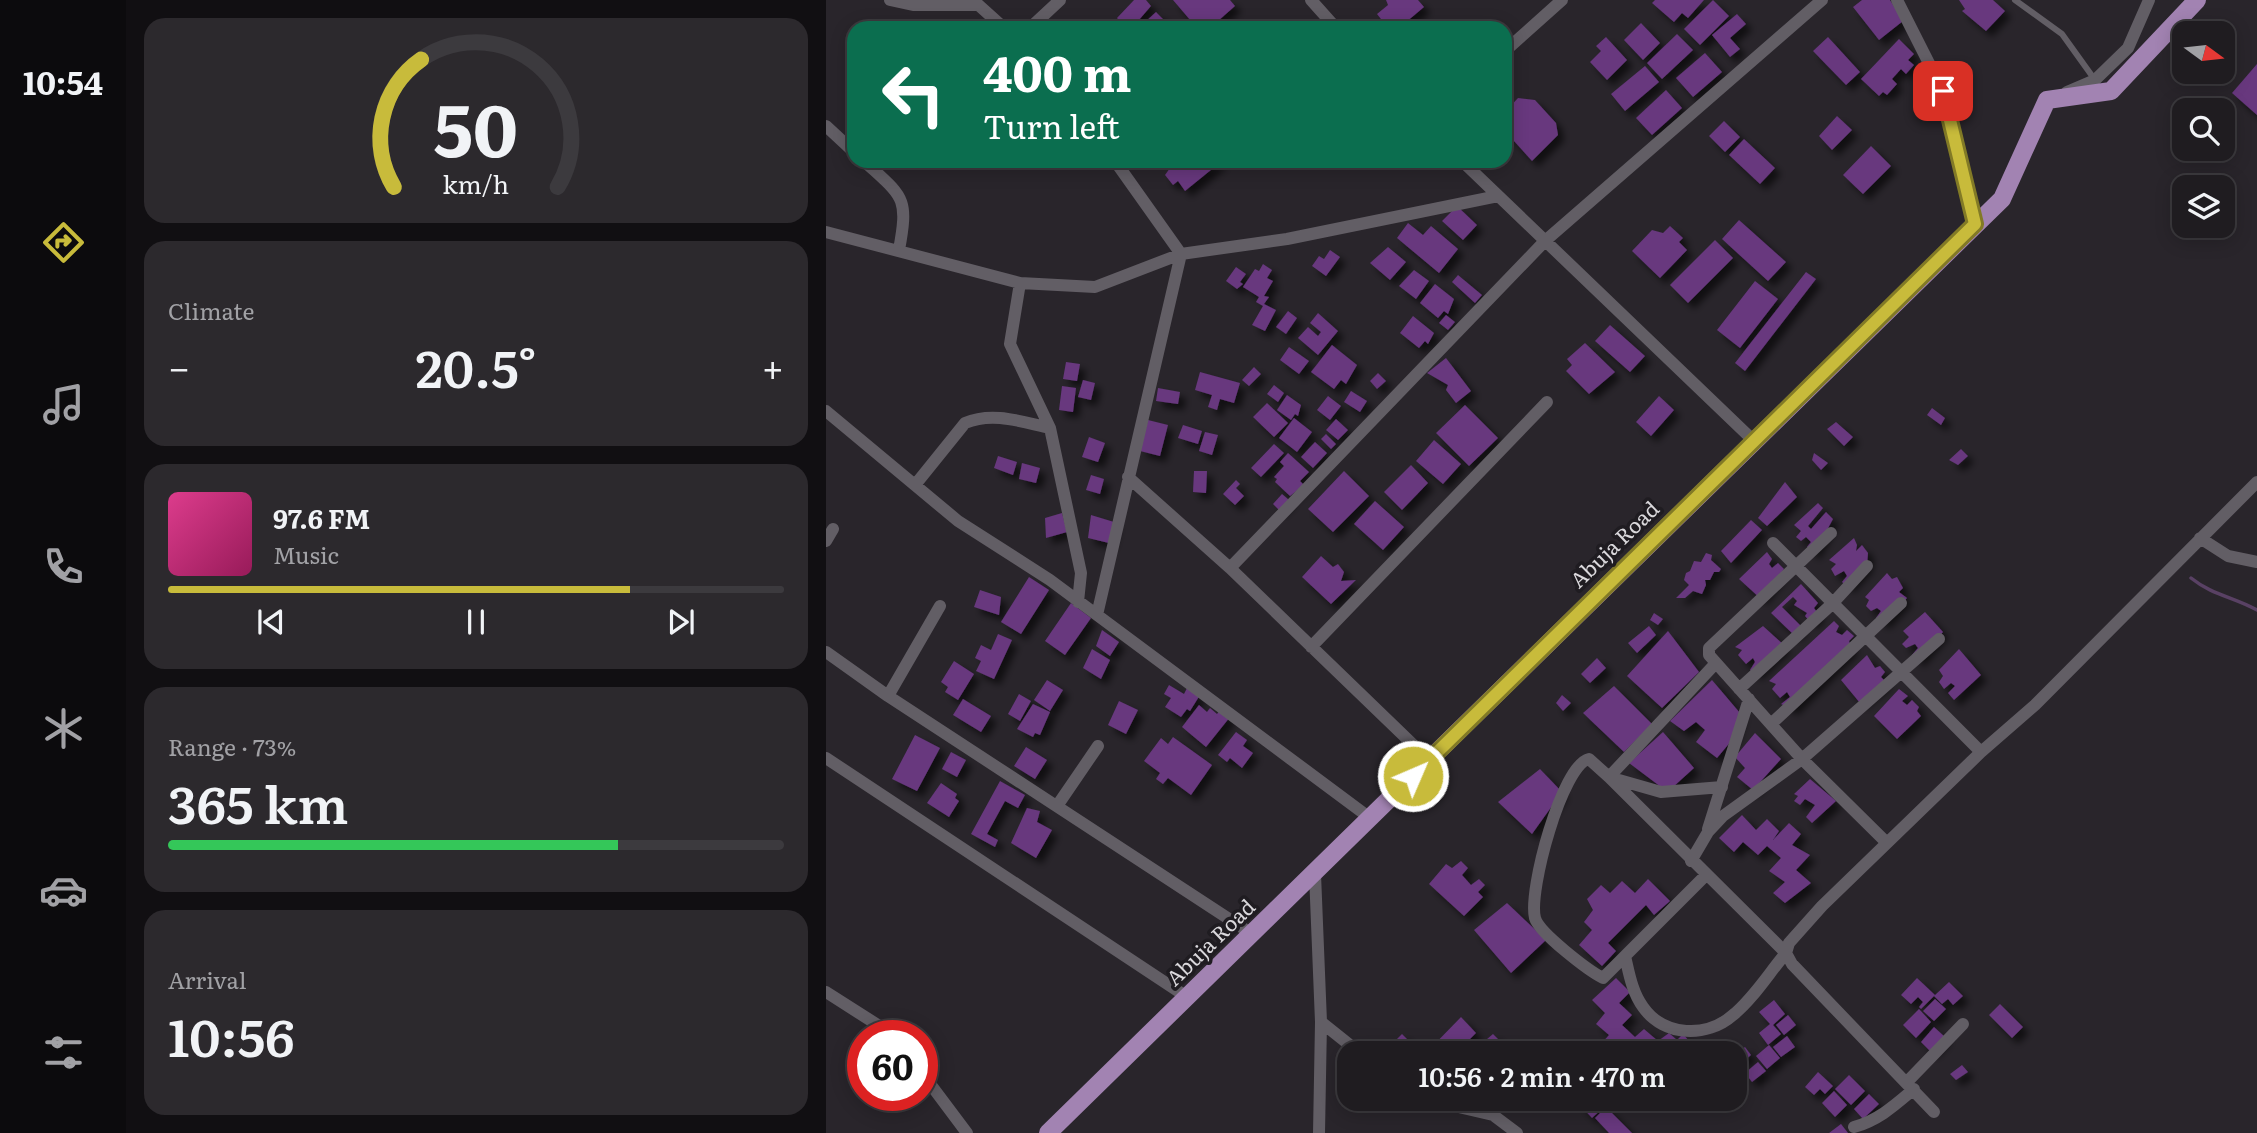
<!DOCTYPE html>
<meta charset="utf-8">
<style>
:root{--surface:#1f1c20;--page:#2c292d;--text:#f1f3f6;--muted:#a1a1a5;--line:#3c3a3e;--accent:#c8bb3b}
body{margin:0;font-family:Literata,serif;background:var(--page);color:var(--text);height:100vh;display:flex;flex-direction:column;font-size:26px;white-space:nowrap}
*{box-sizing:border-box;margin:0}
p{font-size:23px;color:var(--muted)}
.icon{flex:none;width:38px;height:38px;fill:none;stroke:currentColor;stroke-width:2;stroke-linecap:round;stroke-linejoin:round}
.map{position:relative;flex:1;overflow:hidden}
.side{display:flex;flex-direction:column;gap:18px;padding:18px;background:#110f12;width:700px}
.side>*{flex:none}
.banner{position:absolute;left:21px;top:21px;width:665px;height:147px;border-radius:21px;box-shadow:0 4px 18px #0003,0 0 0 2px var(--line);background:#0b6e4f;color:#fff;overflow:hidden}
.needle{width:46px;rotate:105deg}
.tools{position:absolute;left:1346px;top:21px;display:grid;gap:14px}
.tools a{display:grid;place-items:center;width:63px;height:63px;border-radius:14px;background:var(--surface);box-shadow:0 4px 18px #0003,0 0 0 2px var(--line);font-size:35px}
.speed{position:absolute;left:21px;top:1020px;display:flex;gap:14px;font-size:35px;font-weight:700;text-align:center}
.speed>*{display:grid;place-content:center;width:91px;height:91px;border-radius:50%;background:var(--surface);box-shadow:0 4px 18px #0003,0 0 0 2px var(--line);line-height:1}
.speed .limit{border:10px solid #d22;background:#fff;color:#111}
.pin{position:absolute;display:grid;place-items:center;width:60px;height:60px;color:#fff;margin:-30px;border-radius:14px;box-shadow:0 4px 10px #0006}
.me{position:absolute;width:77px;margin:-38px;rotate:45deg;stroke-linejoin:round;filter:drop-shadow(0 0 5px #0008)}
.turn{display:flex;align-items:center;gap:24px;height:147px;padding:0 21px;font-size:32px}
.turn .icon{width:91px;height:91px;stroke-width:2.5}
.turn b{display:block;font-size:49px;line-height:60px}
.big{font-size:52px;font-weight:600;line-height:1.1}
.side .widget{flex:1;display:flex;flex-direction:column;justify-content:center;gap:10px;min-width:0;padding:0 24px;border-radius:21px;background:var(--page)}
.side .dial{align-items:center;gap:0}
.dial svg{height:182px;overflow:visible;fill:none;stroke:var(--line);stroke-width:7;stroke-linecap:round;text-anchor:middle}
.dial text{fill:var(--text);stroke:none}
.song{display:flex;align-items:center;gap:21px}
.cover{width:84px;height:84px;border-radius:10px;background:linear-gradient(135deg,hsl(330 70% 55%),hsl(330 70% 35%))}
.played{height:7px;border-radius:4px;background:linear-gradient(90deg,var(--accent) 75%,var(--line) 75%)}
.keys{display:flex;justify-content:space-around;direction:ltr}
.heat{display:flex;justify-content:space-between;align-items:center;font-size:38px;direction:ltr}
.charge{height:10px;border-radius:5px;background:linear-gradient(90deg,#34c759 73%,var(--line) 0)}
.trip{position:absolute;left:511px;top:1041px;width:410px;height:70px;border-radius:21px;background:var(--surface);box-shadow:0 4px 18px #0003,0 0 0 2px var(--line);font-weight:600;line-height:70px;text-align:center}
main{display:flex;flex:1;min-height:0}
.tab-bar{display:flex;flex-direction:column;width:126px;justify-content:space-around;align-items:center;background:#0c0b0d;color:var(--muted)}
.tab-bar .icon{width:49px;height:49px}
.tab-bar .on{color:var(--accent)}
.tab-bar b{font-size:32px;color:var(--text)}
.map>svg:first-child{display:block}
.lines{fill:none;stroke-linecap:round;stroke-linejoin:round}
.stream{stroke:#594164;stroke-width:3.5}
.building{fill:#67377e;filter:url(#shadow)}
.lane{stroke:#625e65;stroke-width:6}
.street{stroke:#625e65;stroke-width:12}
.primary{stroke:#a283b2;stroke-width:18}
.route-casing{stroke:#827a26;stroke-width:18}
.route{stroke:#c8bb3b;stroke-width:12}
.labels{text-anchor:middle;stroke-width:7;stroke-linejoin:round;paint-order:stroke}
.street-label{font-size:21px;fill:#dad8dc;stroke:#1f1c21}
</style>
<main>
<nav class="tab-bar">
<b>10:54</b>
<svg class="icon on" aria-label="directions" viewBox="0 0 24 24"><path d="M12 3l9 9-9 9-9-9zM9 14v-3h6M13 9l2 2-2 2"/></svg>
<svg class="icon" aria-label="music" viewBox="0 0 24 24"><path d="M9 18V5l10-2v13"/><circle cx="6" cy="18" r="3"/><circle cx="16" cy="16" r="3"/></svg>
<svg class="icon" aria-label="phone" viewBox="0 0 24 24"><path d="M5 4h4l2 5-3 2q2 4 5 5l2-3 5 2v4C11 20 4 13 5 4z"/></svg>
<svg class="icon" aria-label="climate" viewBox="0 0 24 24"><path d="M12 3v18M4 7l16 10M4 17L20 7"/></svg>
<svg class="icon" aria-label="car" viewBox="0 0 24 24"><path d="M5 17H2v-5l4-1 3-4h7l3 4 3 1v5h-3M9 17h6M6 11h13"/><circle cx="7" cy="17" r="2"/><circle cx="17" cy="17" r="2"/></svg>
<svg class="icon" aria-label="filters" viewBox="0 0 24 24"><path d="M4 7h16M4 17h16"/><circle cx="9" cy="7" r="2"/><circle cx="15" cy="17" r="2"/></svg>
</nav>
<section class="side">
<div class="widget dial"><svg viewBox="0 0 100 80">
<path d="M14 69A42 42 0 1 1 86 69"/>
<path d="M14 69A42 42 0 0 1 26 13" stroke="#c8bb3b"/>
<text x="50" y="56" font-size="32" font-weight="700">50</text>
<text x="50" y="72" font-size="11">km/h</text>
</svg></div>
<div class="widget"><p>Climate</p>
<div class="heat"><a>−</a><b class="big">20.5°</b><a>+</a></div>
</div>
<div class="widget">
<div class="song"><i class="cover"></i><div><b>97.6 FM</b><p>Music</p></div></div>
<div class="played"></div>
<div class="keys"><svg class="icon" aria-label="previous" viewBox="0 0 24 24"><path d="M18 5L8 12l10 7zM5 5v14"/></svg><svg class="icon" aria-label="pause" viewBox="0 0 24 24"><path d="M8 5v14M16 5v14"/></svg><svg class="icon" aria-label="next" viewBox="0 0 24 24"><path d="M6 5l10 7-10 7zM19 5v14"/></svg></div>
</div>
<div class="widget"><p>Range · 73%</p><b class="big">365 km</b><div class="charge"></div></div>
<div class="widget"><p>Arrival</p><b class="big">10:56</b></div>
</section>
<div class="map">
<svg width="1431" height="1133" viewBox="0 0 1431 1133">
<defs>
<filter id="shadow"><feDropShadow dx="6" dy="6" stdDeviation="3.5" flood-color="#0009"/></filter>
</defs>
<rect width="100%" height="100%" fill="#29252b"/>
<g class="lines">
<path class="stream" d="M1365,578C1386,595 1408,597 1431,610"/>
</g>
<path class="building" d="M308,0H320L325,6L306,28H299L291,18Z
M347,0H404L409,6L384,28H371Z
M560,0H592L598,7L573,28H562L551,14L562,5Z
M829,0H878L862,18L856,13L848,22L826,3Z
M887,0L903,16L874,45L858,29Z
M1036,0H1064L1077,21L1053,40L1027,7Z
M1133,0H1167L1179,11L1160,31L1136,11L1139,9Z
M330,12L340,22L334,28H319L316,25Z
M911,14L920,24L904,38L914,49L904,57L886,35Z
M815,23L834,43L817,60L798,40Z
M851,34L867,50L836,79L821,63Z
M780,37L801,60L781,80L764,62L775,51L770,46Z
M1002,37L1034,72L1020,85L987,51Z
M1073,39L1088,54L1082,60L1088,65L1080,74L1075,69L1066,79L1071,84L1061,95L1057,92L1053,96L1035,79Z
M879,53L896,72L867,97L850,78Z
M1431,64V115L1406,93Z
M819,66L833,82L799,111L785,94Z
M840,90L856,108L826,135L810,118Z
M692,98L709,100L730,123L732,135L706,161L679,131L685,122L679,112Z
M1011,116L1026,130L1006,150L993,136Z
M898,121L914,137L899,152L883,136Z
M918,139L949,168L934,184L903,155Z
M1045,146L1065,166L1037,194L1017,175Z
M349,161H396L359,191L352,181L347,185L339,175Z
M631,206L651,225L637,240L616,221Z
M913,220L960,262L942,281L896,239Z
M582,223L597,235L605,226L632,249L613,273L571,238Z
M844,226L857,238L853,242L861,250L834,278L806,251L826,230L837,233Z
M889,240L907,258L862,303L844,285Z
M562,247L580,262L564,280L544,263Z
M504,250L514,257L500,276L486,266L493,256L498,259Z
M437,264L446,270L441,278L447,281L438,296L443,297L438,304L450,310L439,331L426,325L437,306L430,302L433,297L417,287L429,269L433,271Z
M410,267L420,274L414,282L417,284L411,289L400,281Z
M588,270L603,281L590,299L573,286Z
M980,272L990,279L919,371L909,363Z
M632,275L656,295L649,303L626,282Z
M929,281L952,299L914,348L891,330Z
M609,284L628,299L622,314L618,311L612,318L594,303Z
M462,311L471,318L460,334L450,327Z
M492,313L512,331L492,355L472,338L482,327L492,336L495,332L484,323Z
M620,315L629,322L622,330L613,323Z
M587,316L608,333L602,344L599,341L593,348L574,333Z
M784,325L819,356L804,372L769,341Z
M759,343L789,372L763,394L740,371L746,365L741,359Z
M506,345L531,365L520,384L515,380L508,389L485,372Z
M463,347L483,361L473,374L454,360Z
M620,358L645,391L630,403L620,390L622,385L601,373Z
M240,362L254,364L251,381L237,379Z
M428,367L435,374L423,386L416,380Z
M374,372L414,383L408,403L394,399L391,410L382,407L386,395L369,390Z
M552,373L560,381L551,389L544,381Z
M257,380L269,383L265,400L252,397Z
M448,385L458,393L452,402L441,394Z
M236,386L250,388L247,412L233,410Z
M332,388L354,392L352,404L330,401Z
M525,391L541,401L534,412L518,402Z
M461,395L475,405L472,416L469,414L465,420L451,410Z
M502,396L515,406L504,420L491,410Z
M833,396L848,410L825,436L810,422Z
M441,403L462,423L448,437L427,417Z
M639,405L672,438L643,466L610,433Z
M1106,408L1119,418L1115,425L1101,415Z
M468,418L486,432L471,452L453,438Z
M510,419L522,430L512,440L500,430Z
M322,420L342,425L334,456L314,451Z
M1010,422L1027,437L1018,446L1001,429Z
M357,425L376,431L372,444L352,438Z
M379,432L392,435L386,455L373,451Z
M500,434L510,444L505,449L495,439Z
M263,437L279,443L272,462L256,457Z
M608,440L635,464L617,484L590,461Z
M489,442L501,453L487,468L475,457Z
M448,444L458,453L435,477L425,468Z
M1135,449L1142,456L1132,465L1123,460Z
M462,453L483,472L474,481L478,485L464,496L449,482L451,479L448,477L458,466L454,462Z
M988,453L1002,463L995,470L986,460Z
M172,456L191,462L187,475L168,468Z
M196,463L214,468L210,483L193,479Z
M585,465L602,483L576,510L558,492Z
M368,471H381L380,493L367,492Z
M518,471L543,496L507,532L482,509Z
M265,475L278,479L274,494L260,490Z
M410,480L414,484L410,488L418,496L409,505L397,494Z
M959,482L971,497L941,526L932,518Z
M456,494L463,500L453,510L447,504Z
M549,501L578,527L557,550L528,524Z
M992,503L997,508L982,526L985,529L1000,512L1007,519L988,554L981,547L985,542L980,537L975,541L970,537L975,531L968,525Z
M236,513L241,532L220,538L219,518Z
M265,515L288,522L283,543L262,538Z
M925,520L936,530L905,563L895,551Z
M1028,538L1031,545L1030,551L1036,545L1042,553L1041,566L1022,587L1016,582L1021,576L1018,571L1009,576L1005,569L1010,564L1003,560Z
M941,552L946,559L943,564L946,568L952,563L958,569L935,599L913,579Z
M880,553L886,555L885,560L895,569L893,572H888L884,580H879L880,585L876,594L867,591L859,598H850L863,585L858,580L860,573L864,571L868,561L875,562Z
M495,556L507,567L512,564L518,572L515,581L530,580L505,604L476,577Z
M1061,573L1066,579L1071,577L1077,588L1073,592L1081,598L1058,623L1050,618L1055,611L1051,608L1045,611L1040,606L1043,600L1039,597Z
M203,577L223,590L195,634L175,622Z
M975,584L992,603L988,608L993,615L985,623L979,616L981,613L968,605L971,601L967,597L956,607L976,627L968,635L945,613Z
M154,590L175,597L173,615L148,607Z
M245,603L265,618L239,655L219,641Z
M1099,612L1117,632L1092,661L1086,655L1092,648L1089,644L1080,648L1076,644L1083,637L1077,631Z
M828,613L837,619L832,625L824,620Z
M1008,621L1013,626L1010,632L1016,635L1021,630L1028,636L1023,641L1026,649L966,709L955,704L964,697L961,692L954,698L946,689L950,684L943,681Z
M823,626L830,635L811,653L802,643Z
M937,626L959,646L930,674L924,670L929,662L927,658L920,664L912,655L916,650L909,647Z
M276,630L293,642L284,656L270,646Z
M842,631L873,672L836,708L801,676Z
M172,634L186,640L168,679L150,671L155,661L149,658L155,645L165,650Z
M266,649L284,660L275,679L257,668Z
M1133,649L1155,675L1128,700L1122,693L1129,686L1125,683L1118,689L1113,682L1117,676L1113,670Z
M1041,655L1049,668L1054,666L1059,672L1055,677L1060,682L1034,703L1015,680Z
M771,658L780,668L764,683L755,674Z
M128,661L148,674L132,700L119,692L122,687L115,682Z
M221,680L237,690L224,711L208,700Z
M886,680L914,713L906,740L891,758L870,742L879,730L870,722L858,731L844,721Z
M343,685L358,694L361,688L374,695L364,711L361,709L355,717L339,707L345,698L338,694Z
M788,686L826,724L798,752L757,713Z
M1073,689L1082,696L1076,701L1081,705L1086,700L1093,707L1091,711L1095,716L1071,739L1048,716Z
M193,694L205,701L194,721L182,714Z
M736,695L745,703L737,711L730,703Z
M137,699L165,716L155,732L127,715Z
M293,701L312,710L300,734L282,725Z
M207,704L224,712L214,735L209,733L207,737L191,729Z
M373,705L381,712L384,708L391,714L395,709L404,717L380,747L356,727Z
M410,732L421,740L417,746L427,753L416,768L404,758L401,762L392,755Z
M837,732L868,768L847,787H835L803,763Z
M929,733L955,759L927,790L911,777L919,768L909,757Z
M89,735L114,748L91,791L66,779Z
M347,737L386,765L365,795L342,778L337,784L330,779L334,773L318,761L335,738L342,744Z
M200,747L221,760L209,779L188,766Z
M125,752L140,760L131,777L116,769Z
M714,769L736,792L706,834L672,802Z
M984,779L1010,801L986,823L980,817L989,805L979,799L974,805L968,801L972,796L968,794Z
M174,781L199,795L192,808L179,801L161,834L172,840L169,847L145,834Z
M115,783L131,794L129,798L133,801L123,817L101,803Z
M201,808L214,811L211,822L226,830L210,858L185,843Z
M916,815L930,830L941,819L953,831L947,840L963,823L975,834L966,845L984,855L970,870L985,883L959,903L947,893L959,882L943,871L955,858L941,846L932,855L917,842L908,852L893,838Z
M635,861L642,868L636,875L645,885L653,879L659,885L652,892L657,897L638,916L603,884L620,864L626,868Z
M822,879L844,901L828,915L820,905L782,943L790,951L776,966L753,945L766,930L758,922L767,910L761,899L775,885L784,893L796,881L809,893Z
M681,903L720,940L685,973L648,930Z
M790,978L804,992L793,1003L806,1015L796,1025L809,1037L818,1029L832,1041L843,1033L851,1040L857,1034L869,1048L865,1054H781L774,1045L783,1035L770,1024L779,1013L766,1000Z
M1091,978L1109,995L1095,1009L1093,1007L1097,1002L1092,997L1085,1004L1075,995Z
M1123,982L1137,996L1127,1005L1122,999L1116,1004L1108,996Z
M1109,999L1120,1009L1108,1021L1097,1011Z
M948,1000L959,1014L947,1025L955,1034L942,1045L933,1033L944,1024L933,1012Z
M1174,1004L1197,1027L1186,1038L1163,1015Z
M1093,1009L1105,1022L1090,1038L1077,1025Z
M962,1015L970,1025L958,1035L950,1025Z
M635,1017L650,1033L629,1054H599Z
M1108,1027L1119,1037L1105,1052L1095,1042Z
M576,1034L596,1054H580L568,1042Z
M667,1034L687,1054H662L654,1045Z
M961,1036L969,1047L955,1057L947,1047Z
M943,1045L954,1058L941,1069L930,1056Z
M919,1047L925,1055L916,1063L909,1055Z
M932,1062L940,1071L926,1082L919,1073Z
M1136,1065L1142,1072L1130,1080L1124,1074Z
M992,1072L1007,1086L999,1094L994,1089L988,1095L979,1087Z
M1023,1075L1039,1091L1025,1105L1009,1089Z
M1008,1091L1021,1105L1009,1117L996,1103Z
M1043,1094L1053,1104L1037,1119L1028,1109Z
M761,1099H771L778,1107L766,1118L754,1105Z
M780,1107L806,1133H783L769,1118Z
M1015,1124L1022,1133H1003Z"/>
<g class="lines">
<path class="lane" d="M1189,0L1236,34L1269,80"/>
<path class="street" d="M64,0L87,5H150
M147,0L178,28
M485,0L510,28
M1071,0L1117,91L1149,224
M204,28L234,0
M679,51L736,0
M1241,92L1269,80L1302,48L1323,0
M0,126L28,152
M38,161C77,197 83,196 73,250
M636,161L929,442
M0,232L194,283L269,287L355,254L461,239L672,196
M194,283L184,344L224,428L255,573L252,602
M0,411L132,521L224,580L544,818
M302,477L404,568L603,760
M89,485L139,423C167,411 196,422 224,428
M1005,533L883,648V655L976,759L1061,843
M1374,538L1402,556L1431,562
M0,541L7,529
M947,543L1155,752
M404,568L719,241L996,0
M271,615L355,254L289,161
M485,647L721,402
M0,652L62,696L426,934
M913,689L1006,604L1041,566
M62,696L114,606
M945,724L1075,603
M0,758L361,997
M783,777L890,663
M786,778L835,792L896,787
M231,806L272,746
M882,829L923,699
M865,861L882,832L897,816L976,759L1113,639
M489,874L495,1022L493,1133
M799,956C803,973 806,992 817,1007C838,1037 881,1038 907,1015C927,999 943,973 960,953L783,777L763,759C736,765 702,891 709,918C713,933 763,971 777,978L879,876
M0,992L69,1036
M495,1022L535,1054
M96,1073L141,1133
M1080,1083L1137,1024
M598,1099L667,1115L691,1133
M1108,1112L966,964L960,953L963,943L996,906L1155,752L1209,705L1431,482
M1028,1127C1053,1120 1069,1105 1088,1089"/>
<path class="primary" d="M222,1133L1176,199L1221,100L1285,91L1371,0"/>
</g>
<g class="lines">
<defs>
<path id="route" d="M587,776L1149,224L1117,91"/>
</defs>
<use href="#route" class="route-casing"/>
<use href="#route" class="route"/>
</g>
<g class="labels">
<g class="street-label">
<text transform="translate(789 545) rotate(-44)" y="7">Abuja Road</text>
<text transform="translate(385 943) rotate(-44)" y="7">Abuja Road</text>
</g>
</g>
</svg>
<div class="tools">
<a><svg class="needle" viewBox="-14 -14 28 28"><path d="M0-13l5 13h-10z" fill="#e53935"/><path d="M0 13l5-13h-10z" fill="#a1a1a5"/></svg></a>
<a><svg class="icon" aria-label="search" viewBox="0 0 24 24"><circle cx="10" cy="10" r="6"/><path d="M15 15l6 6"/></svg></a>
<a><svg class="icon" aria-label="layers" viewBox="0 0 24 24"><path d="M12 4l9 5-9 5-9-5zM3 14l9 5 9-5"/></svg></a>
</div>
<div class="speed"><div class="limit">60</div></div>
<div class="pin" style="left:1117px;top:91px;background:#d93025"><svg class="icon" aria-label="arrive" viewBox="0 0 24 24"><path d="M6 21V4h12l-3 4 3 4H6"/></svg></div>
<svg class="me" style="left:587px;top:776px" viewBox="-20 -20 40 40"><circle r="17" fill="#c8bb3b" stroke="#fff" stroke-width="3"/><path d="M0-11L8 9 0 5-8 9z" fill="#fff"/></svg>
<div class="trip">10:56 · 2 min · 470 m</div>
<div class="banner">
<div class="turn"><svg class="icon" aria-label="left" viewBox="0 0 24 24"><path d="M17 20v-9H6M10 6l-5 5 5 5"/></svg><div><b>400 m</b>Turn left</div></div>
</div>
</div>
</main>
